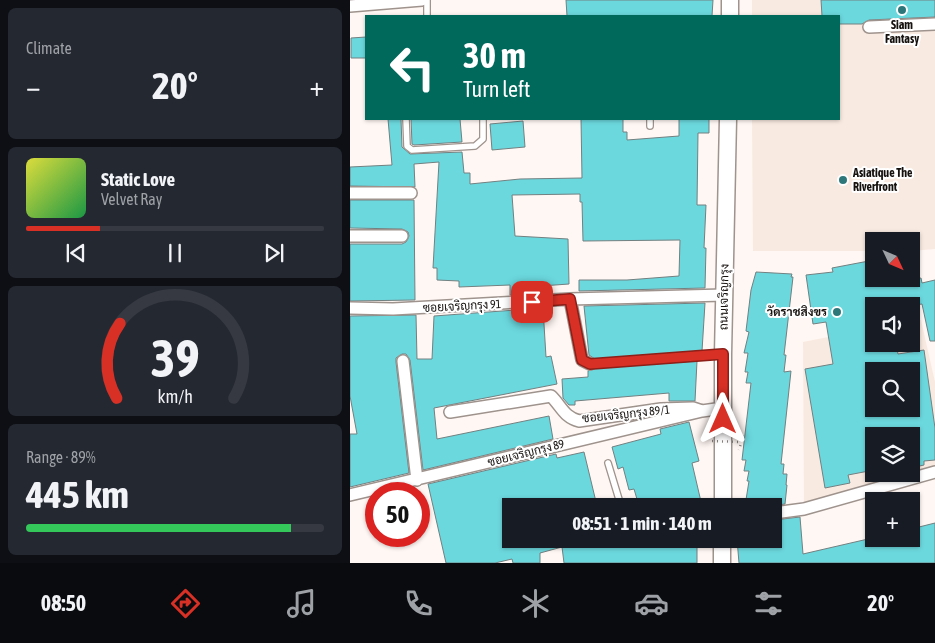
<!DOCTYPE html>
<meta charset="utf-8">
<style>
:root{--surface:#171b24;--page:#242831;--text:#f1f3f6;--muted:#9ea1a6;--line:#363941;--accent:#d93025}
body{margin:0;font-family:"Asap Condensed",Sarabun,sans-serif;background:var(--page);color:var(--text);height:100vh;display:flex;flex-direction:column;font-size:19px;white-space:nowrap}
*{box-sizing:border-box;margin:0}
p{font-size:16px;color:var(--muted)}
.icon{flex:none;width:28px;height:28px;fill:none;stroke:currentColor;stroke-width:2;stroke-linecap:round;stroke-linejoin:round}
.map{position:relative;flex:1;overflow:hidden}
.panel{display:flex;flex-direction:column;gap:8px;padding:8px;background:#0d0f14;width:350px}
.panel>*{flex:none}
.top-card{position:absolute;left:15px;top:15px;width:475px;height:105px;border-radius:0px;box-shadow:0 1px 4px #0004;background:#00695c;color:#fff;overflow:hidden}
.needle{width:32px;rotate:134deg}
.tools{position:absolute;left:515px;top:232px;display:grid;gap:10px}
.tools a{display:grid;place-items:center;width:55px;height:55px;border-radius:0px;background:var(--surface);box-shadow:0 1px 4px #0004;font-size:25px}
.speed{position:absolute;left:15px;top:482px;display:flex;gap:10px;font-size:25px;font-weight:700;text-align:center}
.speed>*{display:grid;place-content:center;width:65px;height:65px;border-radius:50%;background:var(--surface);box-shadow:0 1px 4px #0004;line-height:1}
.speed .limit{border:8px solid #d22;background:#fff;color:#111}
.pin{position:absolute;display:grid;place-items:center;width:42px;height:42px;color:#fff;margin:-21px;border-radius:10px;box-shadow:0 2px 8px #0006}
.me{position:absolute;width:55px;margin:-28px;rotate:0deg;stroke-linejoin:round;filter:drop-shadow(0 0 4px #0008)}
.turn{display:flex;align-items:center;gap:18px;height:105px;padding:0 15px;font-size:22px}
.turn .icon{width:65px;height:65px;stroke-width:2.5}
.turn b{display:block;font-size:35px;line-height:42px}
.big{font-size:38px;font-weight:700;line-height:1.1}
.panel .tile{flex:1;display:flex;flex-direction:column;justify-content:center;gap:8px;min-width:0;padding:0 18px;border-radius:8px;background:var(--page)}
.panel .dial{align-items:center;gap:0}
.dial svg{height:130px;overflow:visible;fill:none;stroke:var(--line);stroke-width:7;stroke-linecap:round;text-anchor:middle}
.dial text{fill:var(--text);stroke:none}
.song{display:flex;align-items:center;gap:15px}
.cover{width:60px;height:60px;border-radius:8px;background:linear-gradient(135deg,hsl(60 70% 55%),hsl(140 70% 35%))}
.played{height:5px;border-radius:2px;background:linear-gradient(90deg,var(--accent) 25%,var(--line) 25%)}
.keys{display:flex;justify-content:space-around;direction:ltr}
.heat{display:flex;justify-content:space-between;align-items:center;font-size:28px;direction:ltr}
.charge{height:8px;border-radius:4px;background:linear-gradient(90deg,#34c759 89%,var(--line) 0)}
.trip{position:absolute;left:152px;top:498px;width:280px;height:50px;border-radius:0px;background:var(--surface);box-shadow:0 1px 4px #0004;font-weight:700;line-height:50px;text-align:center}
.menu{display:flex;height:80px;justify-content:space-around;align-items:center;background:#090b0e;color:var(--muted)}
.menu .icon{width:35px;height:35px}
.menu .active{color:var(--accent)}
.menu b{font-size:22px;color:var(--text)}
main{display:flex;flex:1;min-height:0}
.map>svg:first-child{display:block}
.built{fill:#f9eae1;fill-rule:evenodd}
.building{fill:#6bd8de;stroke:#728081;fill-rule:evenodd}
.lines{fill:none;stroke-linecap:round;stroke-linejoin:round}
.lane-casing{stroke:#9f938d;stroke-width:8}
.street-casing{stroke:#9f938d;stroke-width:14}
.secondary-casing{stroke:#9f938d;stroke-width:19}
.path{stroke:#86807d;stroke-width:2.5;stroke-dasharray:1 4;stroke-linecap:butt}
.lane{stroke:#fff;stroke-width:5.5}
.street{stroke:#fff;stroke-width:11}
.secondary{stroke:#fff;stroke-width:16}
.path-bridge{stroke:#86807d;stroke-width:2.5;stroke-dasharray:1 4;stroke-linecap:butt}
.route-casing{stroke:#8d1f18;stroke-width:12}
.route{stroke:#d93025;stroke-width:9}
.poi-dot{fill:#2d777b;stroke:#fff;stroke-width:2}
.labels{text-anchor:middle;stroke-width:4;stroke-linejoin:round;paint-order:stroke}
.poi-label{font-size:12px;font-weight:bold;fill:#15110f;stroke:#fff}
.street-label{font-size:12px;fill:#15110f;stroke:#fff}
</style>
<main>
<section class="panel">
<div class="tile"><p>Climate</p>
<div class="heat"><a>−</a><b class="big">20°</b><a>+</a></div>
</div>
<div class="tile">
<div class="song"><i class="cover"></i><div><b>Static Love</b><p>Velvet Ray</p></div></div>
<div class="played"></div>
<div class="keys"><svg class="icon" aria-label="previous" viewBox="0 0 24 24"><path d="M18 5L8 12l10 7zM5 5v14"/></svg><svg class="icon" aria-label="pause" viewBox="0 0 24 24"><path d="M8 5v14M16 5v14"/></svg><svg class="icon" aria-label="next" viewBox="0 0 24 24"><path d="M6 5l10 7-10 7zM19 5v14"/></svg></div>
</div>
<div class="tile dial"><svg viewBox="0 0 100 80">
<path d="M14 69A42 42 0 1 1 86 69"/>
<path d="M14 69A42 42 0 0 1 16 23" stroke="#d93025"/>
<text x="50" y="56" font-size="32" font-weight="700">39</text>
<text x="50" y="72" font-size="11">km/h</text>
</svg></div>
<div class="tile"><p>Range · 89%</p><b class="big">445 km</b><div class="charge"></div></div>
</section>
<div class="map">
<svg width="585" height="563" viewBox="0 0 585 563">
<rect width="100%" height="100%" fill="#fff7f3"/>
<path class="built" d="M402,0H585V249L561,251V241H524V251H403L402,119H489V16H402Z
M571,320L585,382V471L454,508L453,342L524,328V344H561V322ZM524,371H561V409H524ZM524,436H561V474H524Z"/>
<path class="building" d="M216,0H363L362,16H217Z
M471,0H585V17L519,20L512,24H489V16H472Z
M16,37V58H1V38Z
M38,119H51L52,147L60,154L112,152L114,173H120V184L170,179L232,178L231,119H273V132H277V140L329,136V119H359V133H348L347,205H356L354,248H356L355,288L229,291V280H277L329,276L330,240L233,241L232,202H230V194L162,195L165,236L218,239L219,284L191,286V293L160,295V285L109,287V281L87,280V268H83L89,162L64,164L65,187L0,186V167L42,165Z
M61,119H110L112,142L64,145L62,144Z
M173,121L175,147L142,150L140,124Z
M0,200H64L65,300L0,301V244H52L56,242L59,236L58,232L52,229L0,228Z
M524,260V286L571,278L572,283L585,280V341H580L572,304L558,306H524V344H546L548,354L574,350L585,428V460L574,461V465L561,468V436H524V470L498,475L500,483L475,488L455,369L483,364L476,322L463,324L456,275L483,272L482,268ZM524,371H561V409H524Z
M406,272L442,274L441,277H443L434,355H436L434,372L441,371L431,464H434L433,474H437L436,485H437L435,504L421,506H395L399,481H397L399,471H394L396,460H392L401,383H396L398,372H395L398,353H394L399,332L396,331L401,290Z
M355,303L352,351L245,359L239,355L234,306Z
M193,308L196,357L201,356L207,384L84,408L87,439L199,416L203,439L73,470L60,360L56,354H52L46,358V362L59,473L0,487V434H7L0,396V316L66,315L67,359H82L84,316Z
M347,361L345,401H319V393L225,401V405H219L213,398L212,379L238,377V371L246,368Z
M339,422L349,461L342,463L352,506H289L284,489L279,490L273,467L268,469L262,447L311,434L310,429Z
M234,452L247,506H161V539H292V541H296L347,542V563H214L212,547L190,553V563H163L162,559L145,563H96L78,484L206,454L207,458Z
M450,517L453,554L518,539H561V529L585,523V563H389L387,539H424V520Z"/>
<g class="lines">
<defs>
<path id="lane" d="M77,0V16
M56,119L57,146L62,150L125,146L133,139V119
M300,126V119
M240,364L372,354
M258,463L271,506"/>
<path id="street" d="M0,6L72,0
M519,27L585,24
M0,193H61
M0,236H52
M220,299L232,360L240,364
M0,308L43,309L220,299L374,295
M53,361L67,480
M100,412L201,396C212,407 214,417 229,421L311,409L343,408L352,411L373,408
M0,495L352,411
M424,513L454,509L585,472"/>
<path id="secondary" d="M380,16V0
M373,506V354L378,119
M372,563V539"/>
</defs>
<use href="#lane" class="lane-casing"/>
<use href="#street" class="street-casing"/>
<use href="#secondary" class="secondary-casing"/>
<path class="path" d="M389,436L390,434L393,437L389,450"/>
<use href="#lane" class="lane"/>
<use href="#street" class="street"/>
<use href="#secondary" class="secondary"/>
<path class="path-bridge" d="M362,441L388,442"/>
</g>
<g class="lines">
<defs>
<path id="route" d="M182,302L220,299L232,360L240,364L373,354V419"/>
</defs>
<use href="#route" class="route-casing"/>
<use href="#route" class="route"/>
</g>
<g class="poi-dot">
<circle cx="552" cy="10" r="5"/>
<circle cx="493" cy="180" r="5"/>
<circle cx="487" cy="312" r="5"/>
</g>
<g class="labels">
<g class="poi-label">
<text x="552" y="29">Siam<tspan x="552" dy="14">Fantasy</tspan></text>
<text x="503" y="177" text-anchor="start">Asiatique The<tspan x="503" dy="14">Riverfront</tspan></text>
<text x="477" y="316" text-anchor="end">วัดราชสิงขร</text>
</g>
<g class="street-label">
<text transform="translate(374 297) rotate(-89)" y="4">ถนนเจริญกรุง</text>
<text transform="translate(112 306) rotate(-3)" y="4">ซอยเจริญกรุง 91</text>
<text transform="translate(276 414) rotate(-6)" y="4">ซอยเจริญกรุง 89/1</text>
<text transform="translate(176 453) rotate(-14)" y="4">ซอยเจริญกรุง 89</text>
</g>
</g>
</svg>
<div class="tools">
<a><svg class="needle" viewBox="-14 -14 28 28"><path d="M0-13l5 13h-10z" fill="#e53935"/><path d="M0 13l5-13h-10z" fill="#9ea1a6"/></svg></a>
<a><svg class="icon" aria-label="sound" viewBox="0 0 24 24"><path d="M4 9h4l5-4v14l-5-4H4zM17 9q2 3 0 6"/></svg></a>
<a><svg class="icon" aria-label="search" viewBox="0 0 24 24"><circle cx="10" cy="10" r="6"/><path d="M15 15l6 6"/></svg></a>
<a><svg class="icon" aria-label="layers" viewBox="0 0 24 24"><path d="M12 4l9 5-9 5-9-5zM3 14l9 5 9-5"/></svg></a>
<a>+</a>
</div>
<div class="speed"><div class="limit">50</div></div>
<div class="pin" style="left:182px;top:302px;background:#d93025"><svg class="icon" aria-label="arrive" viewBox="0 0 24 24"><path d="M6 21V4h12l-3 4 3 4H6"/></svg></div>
<svg class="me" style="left:373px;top:419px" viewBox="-20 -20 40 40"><path d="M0-17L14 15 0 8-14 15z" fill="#d93025" stroke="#fff" stroke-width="4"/></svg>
<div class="trip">08:51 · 1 min · 140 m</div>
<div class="top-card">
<div class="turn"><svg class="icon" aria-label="left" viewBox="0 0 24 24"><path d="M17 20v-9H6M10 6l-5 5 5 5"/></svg><div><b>30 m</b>Turn left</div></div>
</div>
</div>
</main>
<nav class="menu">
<b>08:50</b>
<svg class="icon active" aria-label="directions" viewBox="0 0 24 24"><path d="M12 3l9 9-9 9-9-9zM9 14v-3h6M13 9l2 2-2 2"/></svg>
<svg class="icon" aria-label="music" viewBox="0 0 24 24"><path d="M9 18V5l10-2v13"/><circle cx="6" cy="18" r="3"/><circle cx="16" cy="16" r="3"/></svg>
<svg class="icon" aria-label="phone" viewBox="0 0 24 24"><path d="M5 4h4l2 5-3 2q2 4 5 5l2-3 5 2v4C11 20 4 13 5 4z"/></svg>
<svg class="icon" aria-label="climate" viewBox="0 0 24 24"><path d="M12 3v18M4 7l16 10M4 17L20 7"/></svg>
<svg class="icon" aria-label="car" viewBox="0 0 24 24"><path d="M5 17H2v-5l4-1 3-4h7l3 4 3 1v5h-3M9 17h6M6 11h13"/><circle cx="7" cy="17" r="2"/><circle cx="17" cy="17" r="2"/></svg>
<svg class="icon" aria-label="filters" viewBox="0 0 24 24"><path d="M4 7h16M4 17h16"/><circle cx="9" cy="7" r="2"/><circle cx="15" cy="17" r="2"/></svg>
<b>20°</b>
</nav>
